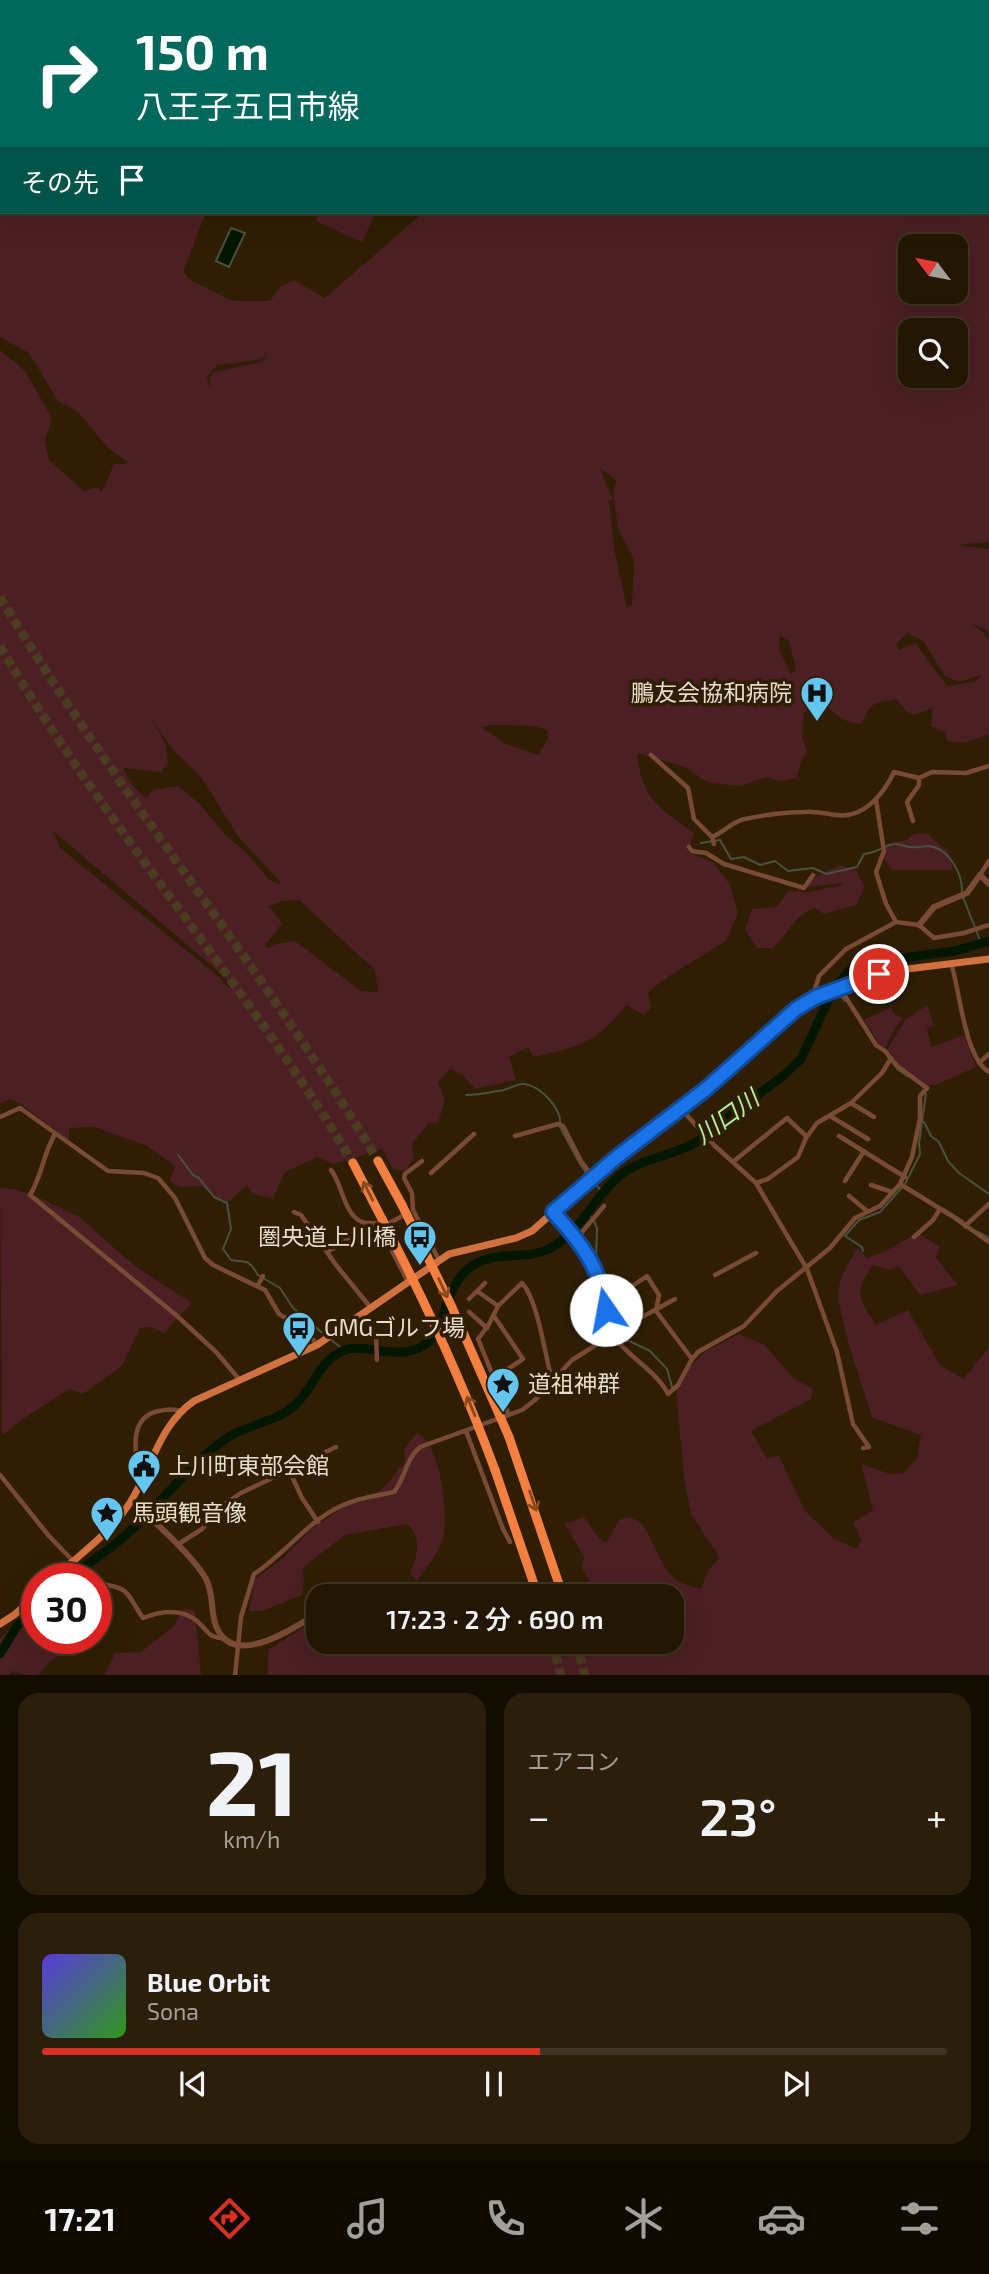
<!DOCTYPE html>
<html lang="ja">
<meta charset="utf-8">
<style>
:root{--surface:#231602;--page:#2b1f0c;--text:#f1f3f6;--muted:#a39f99;--line:#403524;--accent:#d93025}
body{margin:0;font-family:"Exo 2","Noto Sans JP",sans-serif;background:var(--page);color:var(--text);height:100vh;display:flex;flex-direction:column;font-size:26px;white-space:nowrap}
*{box-sizing:border-box;margin:0}
p{font-size:23px;color:var(--muted)}
.icon{flex:none;width:38px;height:38px;fill:none;stroke:currentColor;stroke-width:2;stroke-linecap:round;stroke-linejoin:round}
.map{position:relative;height:1675px;overflow:hidden}
.sheet{display:flex;flex-direction:column;gap:18px;padding:18px;background:#130c01;flex:1}
.sheet>*{flex:none}
.banner{position:absolute;left:0px;top:0px;width:990px;height:214px;box-shadow:0 7px 28px #0002,0 0 0 2px var(--line);background:#00695c;color:#fff;overflow:hidden}
.needle{width:46px;rotate:302deg}
.fabs{position:absolute;left:898px;top:234px;display:grid;gap:14px}
.fabs a{display:grid;place-items:center;width:70px;height:70px;border-radius:14px;background:var(--surface);box-shadow:0 7px 28px #0002,0 0 0 2px var(--line);font-size:35px}
.speed{position:absolute;left:21px;top:1563px;display:flex;gap:14px;font-size:35px;font-weight:700;text-align:center}
.speed>*{display:grid;place-content:center;width:91px;height:91px;border-radius:50%;background:var(--surface);box-shadow:0 7px 28px #0002,0 0 0 2px var(--line);line-height:1}
.speed .limit{border:10px solid #d22;background:#fff;color:#111}
.pin{position:absolute;display:grid;place-items:center;width:60px;height:60px;color:#fff;margin:-30px;border:4px solid #fff;border-radius:50%;box-shadow:0 2px 7px #0007}
.me{position:absolute;width:77px;margin:-38px;rotate:348deg;stroke-linejoin:round;filter:drop-shadow(0 0 5px #0008)}
.turn{display:flex;align-items:center;gap:24px;height:147px;padding:0 21px;font-size:32px}
.turn .icon{width:91px;height:91px;stroke-width:2.5}
.turn b{display:block;font-size:49px;line-height:60px}
.then{display:flex;align-items:center;height:66px;padding:0 21px;background:#0003;gap:14px;font-size:26px}
.big{font-size:52px;font-weight:600;line-height:1.1}
.sheet .widget{flex:1;display:flex;flex-direction:column;justify-content:center;gap:10px;min-width:0;padding:0 24px;border-radius:21px;background:var(--page)}
.sheet .dial{align-items:center;gap:0}
.dial b{font-size:91px;line-height:1}
.song{display:flex;align-items:center;gap:21px}
.cover{width:84px;height:84px;border-radius:10px;background:linear-gradient(135deg,hsl(250 70% 55%),hsl(110 70% 35%))}
.played{height:7px;border-radius:4px;background:linear-gradient(90deg,var(--accent) 55%,var(--line) 55%)}
.keys{display:flex;justify-content:space-around;direction:ltr}
.heat{display:flex;justify-content:space-between;align-items:center;font-size:38px;direction:ltr}
.sheet .tiles{flex:1;display:grid;gap:18px;grid-template-columns:1fr 1fr}
.widget:last-child{grid-column:span 2}
.trip{position:absolute;left:306px;top:1584px;width:378px;height:70px;border-radius:21px;background:var(--surface);box-shadow:0 7px 28px #0002,0 0 0 2px var(--line);font-weight:600;line-height:70px;text-align:center}
.tab-bar{display:flex;height:112px;justify-content:space-around;align-items:center;background:#0e0901;color:var(--muted)}
.tab-bar .icon{width:49px;height:49px}
.tab-bar .active{color:var(--accent)}
.tab-bar b{font-size:32px;color:var(--text)}
.map>svg:first-child{display:block}
.green{fill:#4b1f23;fill-rule:evenodd}
.water{fill:#031700;stroke:#48523e;stroke-width:2}
.lines{fill:none;stroke-linecap:round;stroke-linejoin:round}
.stream{stroke:#48523e;stroke-width:2}
.river{stroke:#031700;stroke-width:9}
.motorway-tunnel{stroke:#4b3b21;stroke-width:9;stroke-dasharray:9 4.5;stroke-linecap:butt}
.minor{stroke:#7a4b34;stroke-width:4.5}
.tertiary{stroke:#7a4b34;stroke-width:6}
.primary{stroke:#d1713f;stroke-width:7}
.motorway{stroke:#f38041;stroke-width:9}
.motorway-bridge{stroke:#f38041;stroke-width:9}
.oneway{stroke:#874a1f}
.route-casing{stroke:#114b97;stroke-width:18}
.route{stroke:#1a73e8;stroke-width:12}
.labels{text-anchor:middle;stroke-width:7;stroke-linejoin:round;paint-order:stroke}
.poi-label{font-size:23px;fill:#e8ddcd;stroke:#2f1e03;text-anchor:start}
.water-label{font-size:24px;font-style:italic;fill:#b3f39c;stroke:#2f1e03}
</style>
<div class="map">
<svg width="989" height="1676" viewBox="0 0 989 1676">
<rect width="100%" height="100%" fill="#2f1e03"/>
<path class="green" d="M0,0L93,2H2V212H206L183,272L190,280L233,301H270L281,286L294,280L325,298L424,212H989V2H710L989,0V542L958,545L989,549V635L987,630L969,623L983,632L989,641V734L964,743L948,741L945,732L931,726L933,707C911,718 911,717 896,699C874,703 870,702 862,724C844,723 836,716 825,703L812,706L804,713L802,736L807,752L801,762L797,778L780,781L766,777L740,786L709,783L685,767L637,753C642,800 658,807 694,833L688,852L714,863L730,885L738,913L726,941L669,976L648,992L651,1008L644,1015L626,1005C596,1044 580,1046 534,1057L528,1047L509,1057L516,1080L475,1089L463,1075L450,1069L438,1082L445,1101L438,1122L428,1124L412,1144L414,1158L405,1171L393,1169L382,1149L334,1164L317,1157L285,1172L273,1198L253,1194L247,1185L226,1204L201,1186L181,1187L173,1184L170,1180L175,1166L147,1146L95,1127L69,1128V1141L21,1104L10,1099L0,1104V350L25,371L52,418L45,441L49,460L84,491L98,487L102,492L114,464H125L128,462L108,448L79,413L58,401L29,353L0,337ZM910,247H956V292H910ZM910,331H956V376H910ZM266,356L262,362L213,372L210,378V389L207,377L217,365L257,360ZM600,468L617,481L613,492L618,529L634,559L632,605L627,608L615,553L609,501L613,500ZM907,633L923,641L945,676L958,682L982,675L975,682L947,686L915,643L899,650L896,644ZM780,636L789,641L796,670L791,674L779,649ZM150,717L174,751L201,777L238,836L282,884L269,880L247,853L225,835L200,804L178,786L154,790L146,798L133,786L123,768L161,772L168,763L166,744ZM493,725L534,726L547,730L548,739L538,755L504,743L481,727ZM52,830L225,977L232,991L219,977L60,848ZM299,900L375,970L378,992L361,991L295,941L276,944L268,948L265,946L282,923L269,906L283,901Z
M102,0H371L104,2Z
M450,0H644L449,2Z
M319,212H376L362,242L315,221Z
M924,833L929,834L931,838L948,851L953,870H892L884,858L887,844L907,840L914,834Z
M840,865L855,869L865,887L856,905L824,914L815,908C794,914 789,934 773,948H757L745,930L752,909L777,907L788,891L808,892L843,885L842,883L807,887L814,878Z
M927,1005L934,1025L927,1028L931,1047L964,1035L976,1067L936,1085L925,1086L897,1065L893,1055L887,1050L905,1020Z
M892,1007L893,1013L903,1018L894,1030L885,1048L879,1043L864,1020Z
M0,1188L13,1189L35,1196L78,1216L135,1266L192,1303L164,1333L152,1327L140,1328L122,1366L83,1394L70,1389L30,1414L2,1435Z
M918,1233L940,1247L935,1257L958,1285L920,1295L899,1266L889,1270L873,1265C853,1293 859,1299 876,1325L908,1310L940,1365L963,1379L989,1348V1675L268,1676V1650L318,1618V1642H400V1649L408,1642H544L548,1654C565,1655 587,1658 598,1642H672V1596H598L582,1568L584,1557L565,1524L584,1517L598,1537L606,1543C612,1536 615,1524 620,1520C626,1515 635,1518 640,1523C653,1535 658,1564 675,1579C682,1584 693,1587 701,1589L709,1569L720,1558L691,1514L684,1477L676,1391L684,1373L706,1351L739,1334L765,1345L792,1377L813,1389L811,1399L751,1431L767,1458L779,1456L805,1511L833,1538L856,1549L862,1541L853,1523L873,1510L861,1464L890,1474L904,1473L917,1458L921,1435L873,1418C865,1394 834,1307 839,1287C842,1273 850,1260 858,1248L867,1258C886,1253 900,1242 918,1233Z
M417,1433C440,1442 448,1511 444,1533C442,1548 427,1569 417,1580L410,1574C417,1558 423,1536 407,1524L345,1535L302,1568L304,1580L302,1595L262,1611H249L255,1579L280,1561L314,1527L345,1506L372,1499L394,1476L398,1469L403,1466L405,1459L404,1449Z
M37,1603V1638H60L69,1647L50,1662L38,1675H27L13,1671L8,1675H0V1638Z
M184,1608L195,1611L201,1675L104,1676L115,1653L141,1652L173,1627Z"/>
<path class="water" d="M231,228L245,233L229,267L216,261Z"/>
<g class="lines">
<path class="stream" d="M700,2L701,0
M701,843L720,840L731,859L744,857L760,865L775,861L788,871L813,868L826,874L857,867L864,854C877,853 886,844 895,844C900,844 906,847 911,847C917,848 922,846 928,846C949,848 962,873 962,891
M963,897L981,943
M839,994L845,1001
M897,1069L907,1076
M466,1095C480,1095 491,1092 504,1090C510,1088 518,1083 525,1084C542,1087 563,1110 560,1127L580,1164L588,1176
M924,1122L931,1136L939,1142L948,1161L959,1173L989,1194
M178,1155L193,1175L199,1178L214,1197L227,1203L231,1229L223,1249L231,1260L247,1262L252,1266L258,1275L280,1288L293,1308L326,1336
M592,1180L603,1193
M944,1209L963,1221
M589,1210L591,1217
M594,1221L597,1228L596,1257L606,1287L610,1319L621,1337L650,1351L667,1369L672,1387
M978,1232L989,1238
M863,1251L862,1247L845,1236L859,1220L880,1212L905,1184L920,1154L919,1143L926,1093
M330,1339L344,1350"/>
<path class="river" d="M69,1578C88,1563 110,1550 128,1533C162,1503 190,1463 227,1438C248,1424 274,1423 294,1406C313,1390 318,1362 342,1351C366,1341 397,1363 424,1345C447,1330 442,1291 468,1269C492,1249 523,1261 549,1249C579,1234 594,1198 618,1177C640,1158 670,1157 695,1143L784,1075L801,1059L834,988L849,971L872,962L955,951L989,941
M0,1654L17,1626L37,1608"/>
<path class="motorway-tunnel" d="M0,597C116,792 262,966 378,1161
M0,646C105,827 246,983 353,1163
M552,1642L561,1676
M576,1642L585,1676"/>
<path class="minor" d="M662,2L663,0
M950,2L951,0
M651,755L688,788L694,819L712,837L714,844
M876,800L884,851L876,872L886,904L896,922
M913,821L907,802L919,785V778
M712,837C724,832 733,821 745,819C764,815 785,812 805,812C816,811 826,814 837,815C864,819 884,793 894,772L919,778L932,772L966,773L989,766
M689,847L692,851L706,853L724,864L804,888L813,875
M980,875L989,861
M951,963C960,990 964,1057 989,1072
M812,999L819,976L846,949L896,922L919,925L934,938L964,933L989,925
M979,1063L989,1054
M851,1103L874,1117
M681,1109L715,1146L756,1183L807,1269L837,1352L853,1424L869,1447L863,1448
M830,1116L868,1139
M0,1117L20,1108L108,1171L144,1173L158,1178L175,1198L205,1258L213,1265L265,1290L279,1314L302,1328L317,1344
M55,1134C43,1154 42,1176 30,1195L176,1315L216,1352L239,1379
M515,1136L558,1124L563,1126L581,1161L593,1177
M839,1136L905,1177
M422,1161L405,1174L404,1178L412,1193L413,1210L439,1260
M734,1161L787,1118L807,1137
M331,1170C342,1183 344,1215 362,1222C366,1224 373,1222 378,1224L408,1282
M431,1173L474,1134
M845,1181L864,1151
M756,1183L768,1179L798,1157L806,1138L817,1123L851,1103L882,1073L891,1058
M900,1184L952,1216L989,1242
M871,1185L892,1192
M849,1196L867,1211
M294,1212L301,1215L336,1265L371,1308
M554,1213C575,1235 595,1260 603,1291C607,1305 603,1321 612,1334C626,1356 656,1370 668,1394L678,1385L692,1359L698,1352L744,1326L777,1291L830,1248L855,1218L880,1206L900,1184L912,1157L920,1118V1096L927,1088L897,1066L885,1051L876,1045L840,988
M386,1225L406,1214
M965,1226L989,1204
M914,1237L933,1220L940,1209
M577,1238L604,1206
M327,1252L365,1229L380,1226
M715,1275L756,1253
M258,1285L263,1276
M477,1291L498,1306
M469,1299L485,1283
M635,1299L628,1289L647,1276L659,1295L656,1311L692,1359
M469,1312L487,1328
M362,1315L376,1336L377,1360
M494,1316L523,1359L494,1378
M642,1317L675,1299
M509,1415L478,1339L488,1326L498,1306L522,1283C538,1300 545,1356 552,1380
M466,1431L503,1529L510,1542
M289,1470L302,1498L318,1522
M145,1474L138,1473C135,1450 129,1418 158,1411C166,1410 173,1408 180,1411
M0,1475L49,1536L77,1565L85,1578
M177,1545L202,1529L223,1505L241,1493L336,1447
M96,1583C132,1588 125,1592 143,1618C161,1611 182,1608 198,1622C210,1633 207,1637 226,1639
M235,1676L241,1617L254,1574C285,1554 308,1521 341,1506C357,1498 376,1496 394,1492C405,1478 406,1459 420,1447L522,1410L535,1400L572,1360L612,1335"/>
<path class="tertiary" d="M919,925L934,907L967,893L980,875L989,884
M131,1501C151,1518 194,1557 206,1579C214,1594 210,1610 216,1626C233,1670 294,1628 318,1613"/>
<path class="primary" d="M54,1578C80,1554 112,1532 131,1501C152,1467 159,1425 194,1401L317,1345L449,1254L516,1238L532,1231L616,1157L706,1089L802,1004L848,985L891,971L989,959
M0,1624L14,1615L37,1595"/>
<path class="motorway" d="M378,1161L402,1205
M353,1163L382,1219
M509,1437L563,1596
M495,1470L538,1596"/>
<path class="motorway-bridge" d="M402,1205L451,1305L509,1437
M382,1219C425,1301 463,1383 495,1470"/>
</g>
<defs><path id="oneway-shaft" d="M-6 0H5M1.5-3L5.5 0L1.5 3" fill="none" stroke-width="1.6" stroke-linecap="round" stroke-linejoin="round" transform="scale(1.75)"/></defs>
<g class="oneway">
<use href="#oneway-shaft" transform="translate(368 1191) rotate(-117)"/>
<use href="#oneway-shaft" transform="translate(443 1288) rotate(65)"/>
<use href="#oneway-shaft" transform="translate(471 1406) rotate(-112)"/>
<use href="#oneway-shaft" transform="translate(533 1501) rotate(71)"/>
</g>
<g class="lines">
<defs>
<path id="route" d="M606,1310C602,1270 580,1241 553,1212L617,1157L706,1089L796,1009L816,997L879,974"/>
</defs>
<use href="#route" class="route-casing"/>
<use href="#route" class="route"/>
</g>
<defs>
<symbol id="hospital-pin" viewBox="-11 -11 22 30"><path d="M0 17L-7.5 6A9.5 9.5 0 1 1 7.5 6Z" fill="#64c5ee" stroke="#2f1e03"/><path d="M-5-5h3v3.5h4V-5h3V5h-3V1.5h-4V5h-3Z" fill="#111"/></symbol>
<symbol id="bus-pin" viewBox="-11 -11 22 30"><path d="M0 17L-7.5 6A9.5 9.5 0 1 1 7.5 6Z" fill="#64c5ee" stroke="#2f1e03"/><path d="M-5-6H5V4H4V6H2V4H-2V6H-4V4H-5ZM-3.5-4V0h7V-4ZM-3.5 1.2v1.5H-2V1.2ZM2 1.2v1.5H3.5V1.2Z" fill="#111"/></symbol>
<symbol id="sight-pin" viewBox="-11 -11 22 30"><path d="M0 17L-7.5 6A9.5 9.5 0 1 1 7.5 6Z" fill="#64c5ee" stroke="#2f1e03"/><path d="M0-6L1.8-2.2L6-1.7L2.9 1.2L3.7 5.4L0 3.3L-3.7 5.4L-2.9 1.2L-6-1.7L-1.8-2.2Z" fill="#111"/></symbol>
<symbol id="civic-pin" viewBox="-11 -11 22 30"><path d="M0 17L-7.5 6A9.5 9.5 0 1 1 7.5 6Z" fill="#64c5ee" stroke="#2f1e03"/><path d="M-.6-6.5H3V-4.5H.6V-3L4-1V1h2V6H-6V1h2V-1L-.6-3ZM-1.2 2.5V6h2.4V2.5Z" fill="#111"/></symbol>
</defs>
<g fill-rule="evenodd">
<use href="#hospital-pin" x="798" y="674" width="38" height="52"/>
<use href="#bus-pin" x="401" y="1218" width="38" height="52"/>
<use href="#bus-pin" x="280" y="1309" width="38" height="52"/>
<use href="#sight-pin" x="484" y="1365" width="38" height="52"/>
<use href="#civic-pin" x="125" y="1447" width="38" height="52"/>
<use href="#sight-pin" x="88" y="1494" width="38" height="52"/>
</g>
<g class="labels">
<g class="poi-label">
<text x="792" y="701" text-anchor="end">鵬友会協和病院</text>
<text x="396" y="1245" text-anchor="end">圏央道上川橋</text>
<text x="324" y="1336">GMGゴルフ場</text>
<text x="528" y="1392">道祖神群</text>
<text x="168" y="1474">上川町東部会館</text>
<text x="132" y="1521">馬頭観音像</text>
</g>
<g class="water-label">
<text transform="translate(727 1117) rotate(-36)" y="8">川口川</text>
</g>
</g>
</svg>
<div class="fabs">
<a><svg class="needle" viewBox="-14 -14 28 28"><path d="M0-13l5 13h-10z" fill="#e53935"/><path d="M0 13l5-13h-10z" fill="#a39f99"/></svg></a>
<a><svg class="icon" aria-label="search" viewBox="0 0 24 24"><circle cx="10" cy="10" r="6"/><path d="M15 15l6 6"/></svg></a>
</div>
<div class="speed"><div class="limit">30</div></div>
<div class="pin" style="left:879px;top:974px;background:#d93025"><svg class="icon" aria-label="arrive" viewBox="0 0 24 24"><path d="M6 21V4h12l-3 4 3 4H6"/></svg></div>
<svg class="me" style="left:606px;top:1310px" viewBox="-20 -20 40 40"><circle r="19" fill="#fff"/><path d="M0-13L10 11 0 6-10 11z" fill="#1a73e8"/></svg>
<div class="trip">17:23 · 2 分 · 690 m</div>
<div class="banner">
<div class="turn"><svg class="icon" aria-label="right" viewBox="0 0 24 24"><path d="M7 20v-9h11M14 6l5 5-5 5"/></svg><div><b>150 m</b>八王子五日市線</div></div>
<div class="then">その先<svg class="icon" aria-label="arrive" viewBox="0 0 24 24"><path d="M6 21V4h12l-3 4 3 4H6"/></svg></div>
</div>
</div>
<section class="sheet">
<div class="tiles">
<div class="widget dial"><b>21</b><p>km/h</p></div>
<div class="widget"><p>エアコン</p>
<div class="heat"><a>−</a><b class="big">23°</b><a>+</a></div>
</div>
<div class="widget">
<div class="song"><i class="cover"></i><div><b>Blue Orbit</b><p>Sona</p></div></div>
<div class="played"></div>
<div class="keys"><svg class="icon" aria-label="previous" viewBox="0 0 24 24"><path d="M18 5L8 12l10 7zM5 5v14"/></svg><svg class="icon" aria-label="pause" viewBox="0 0 24 24"><path d="M8 5v14M16 5v14"/></svg><svg class="icon" aria-label="next" viewBox="0 0 24 24"><path d="M6 5l10 7-10 7zM19 5v14"/></svg></div>
</div>
</div>
</section>
<nav class="tab-bar">
<b>17:21</b>
<svg class="icon active" aria-label="directions" viewBox="0 0 24 24"><path d="M12 3l9 9-9 9-9-9zM9 14v-3h6M13 9l2 2-2 2"/></svg>
<svg class="icon" aria-label="music" viewBox="0 0 24 24"><path d="M9 18V5l10-2v13"/><circle cx="6" cy="18" r="3"/><circle cx="16" cy="16" r="3"/></svg>
<svg class="icon" aria-label="phone" viewBox="0 0 24 24"><path d="M5 4h4l2 5-3 2q2 4 5 5l2-3 5 2v4C11 20 4 13 5 4z"/></svg>
<svg class="icon" aria-label="climate" viewBox="0 0 24 24"><path d="M12 3v18M4 7l16 10M4 17L20 7"/></svg>
<svg class="icon" aria-label="car" viewBox="0 0 24 24"><path d="M5 17H2v-5l4-1 3-4h7l3 4 3 1v5h-3M9 17h6M6 11h13"/><circle cx="7" cy="17" r="2"/><circle cx="17" cy="17" r="2"/></svg>
<svg class="icon" aria-label="filters" viewBox="0 0 24 24"><path d="M4 7h16M4 17h16"/><circle cx="9" cy="7" r="2"/><circle cx="15" cy="17" r="2"/></svg>
</nav>
